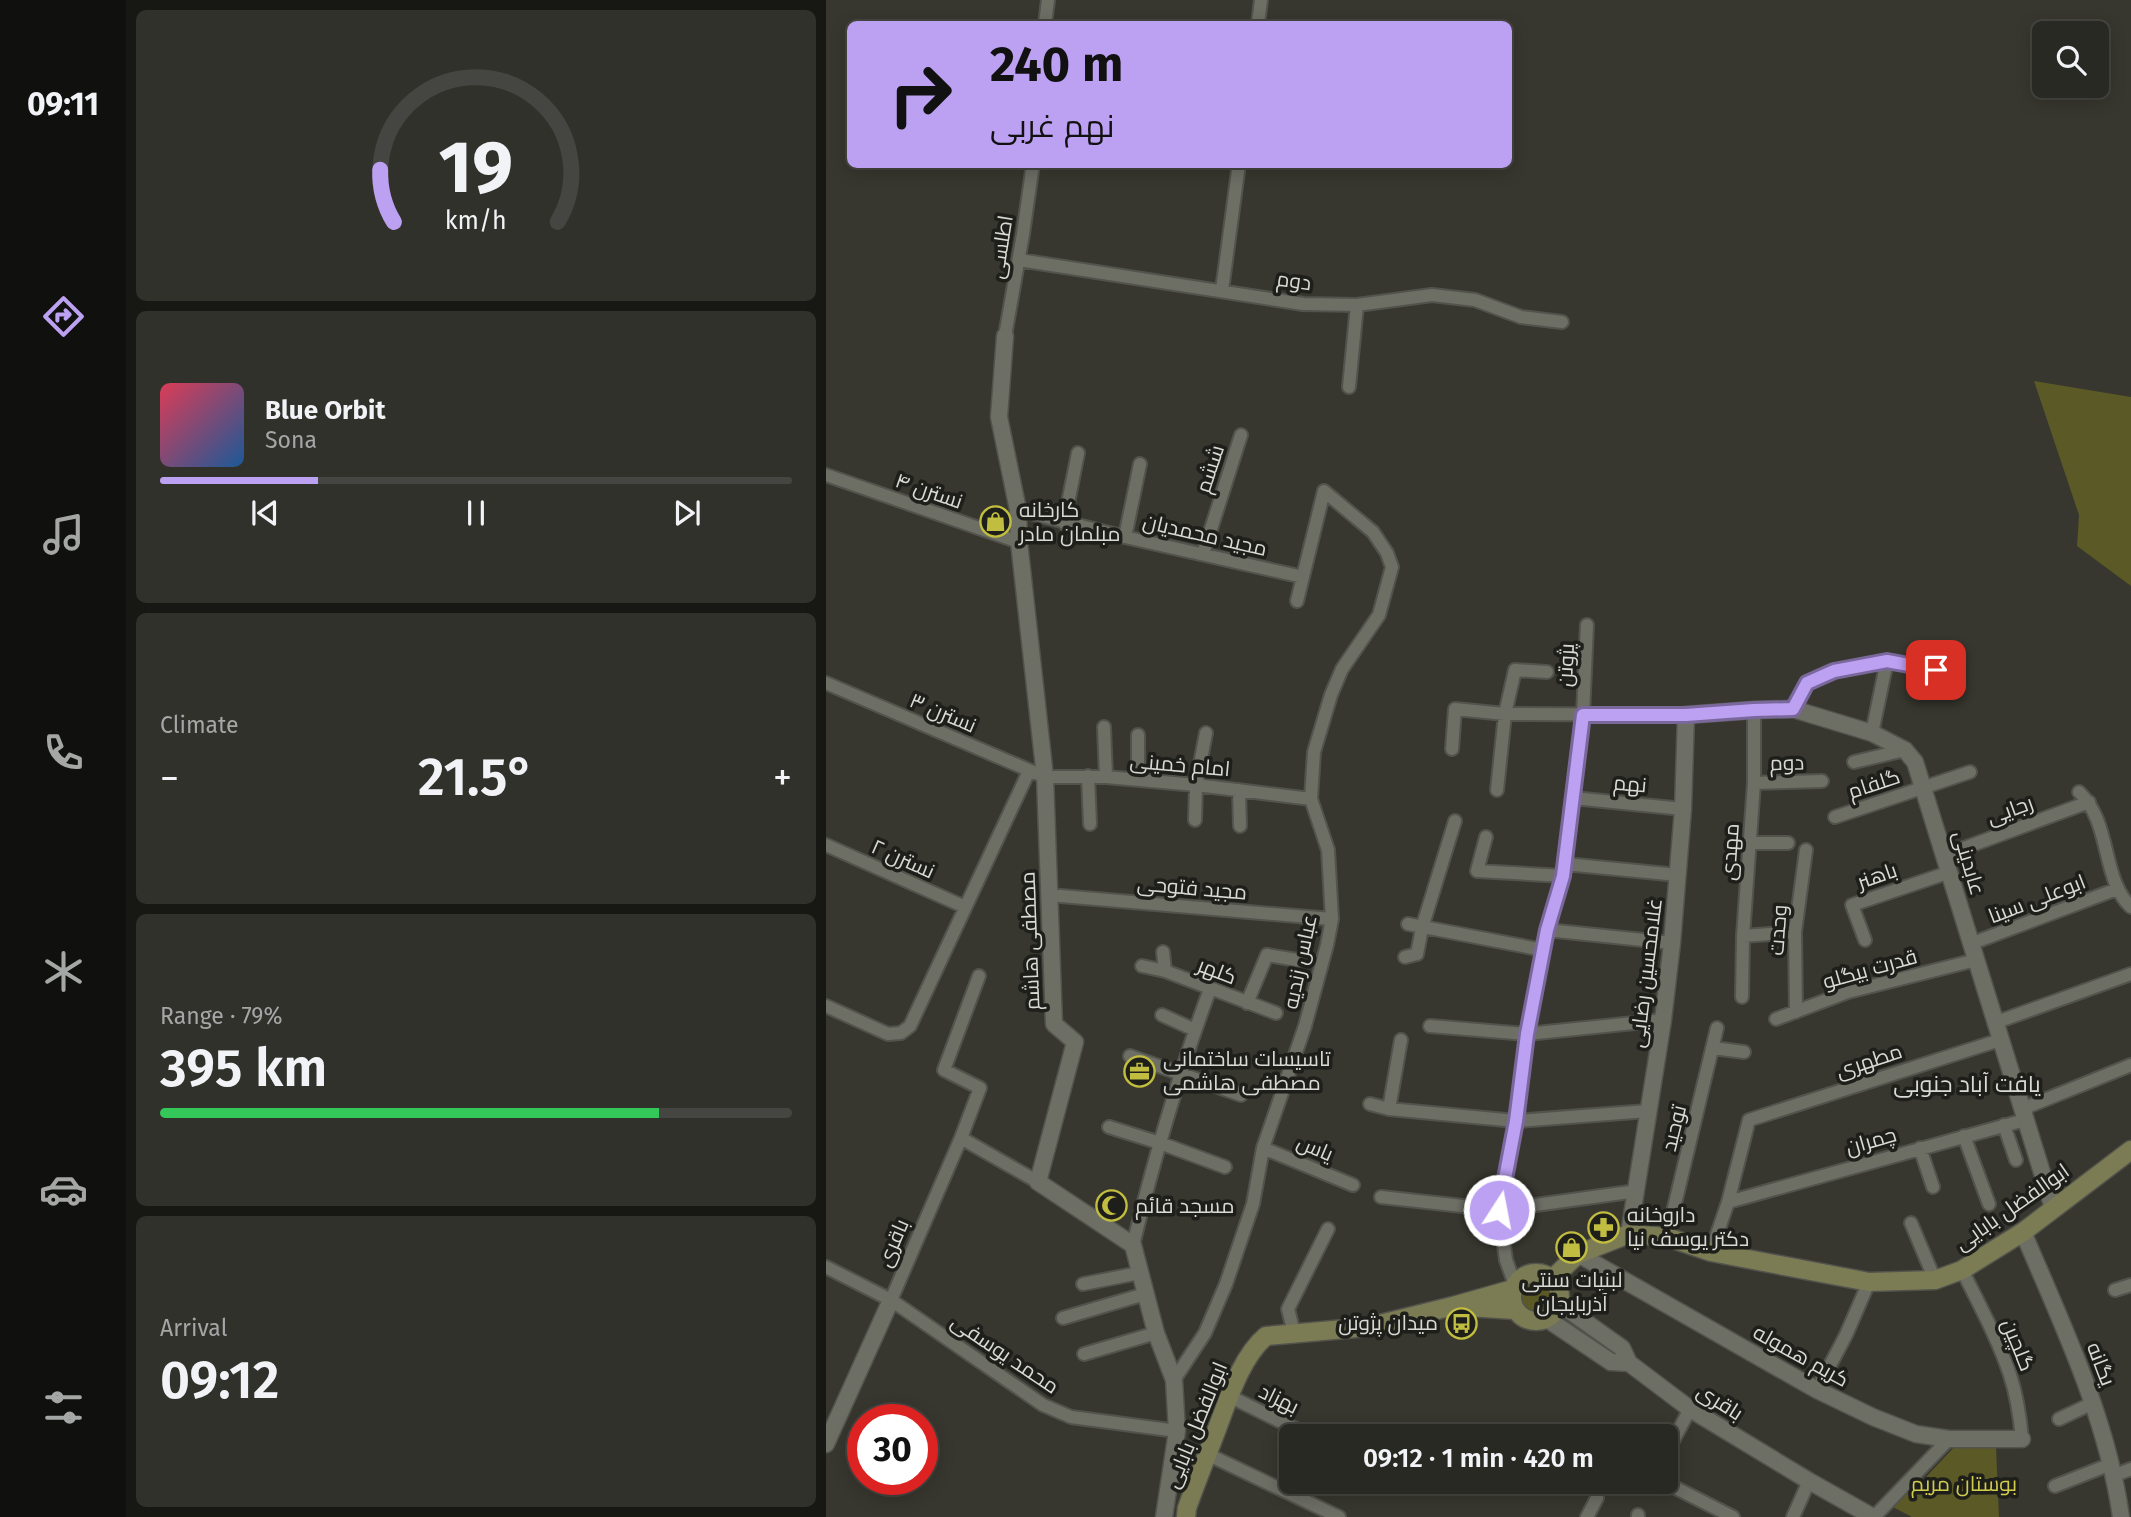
<!DOCTYPE html>
<meta charset="utf-8">
<style>
:root{--surface:#292923;--page:#31312b;--text:#f1f3f6;--muted:#a5a6a6;--line:#454541;--accent:#bca0f2}
body{margin:0;font-family:"Fira Sans",Cairo,sans-serif;background:var(--page);color:var(--text);height:100vh;display:flex;flex-direction:column;font-size:26px;white-space:nowrap}
*{box-sizing:border-box;margin:0}
p{font-size:23px;color:var(--muted)}
.icon{flex:none;width:38px;height:38px;fill:none;stroke:currentColor;stroke-width:2;stroke-linecap:round;stroke-linejoin:round}
.map{position:relative;flex:1;overflow:hidden}
.details{display:flex;flex-direction:column;gap:10px;padding:10px;background:#171713;width:700px}
.details>*{flex:none}
.hud{position:absolute;left:21px;top:21px;width:665px;height:147px;border-radius:10px;box-shadow:0 4px 18px #0003,0 0 0 2px var(--line);background:#bca0f2;color:#111;overflow:hidden}
.controls{position:absolute;left:1206px;top:21px;display:grid;gap:14px}
.controls a{display:grid;place-items:center;width:77px;height:77px;border-radius:10px;background:var(--surface);box-shadow:0 4px 18px #0003,0 0 0 2px var(--line);font-size:35px}
.speed{position:absolute;left:21px;top:1404px;display:flex;gap:14px;font-size:35px;font-weight:700;text-align:center}
.speed>*{display:grid;place-content:center;width:91px;height:91px;border-radius:50%;background:var(--surface);box-shadow:0 4px 18px #0003,0 0 0 2px var(--line);line-height:1}
.speed .limit{border:10px solid #d22;background:#fff;color:#111}
.pin{position:absolute;display:grid;place-items:center;width:60px;height:60px;color:#fff;margin:-30px;border-radius:14px;box-shadow:0 4px 10px #0006}
.me{position:absolute;width:77px;margin:-38px;rotate:11deg;stroke-linejoin:round;filter:drop-shadow(0 0 5px #0008)}
.turn{display:flex;align-items:center;gap:24px;height:147px;padding:0 28px;font-size:32px}
.turn .icon{width:91px;height:91px;stroke-width:2.5}
.turn b{display:block;font-size:49px;line-height:60px}
.big{font-size:52px;font-weight:600;line-height:1.1}
.details .widget{flex:1;display:flex;flex-direction:column;justify-content:center;gap:10px;min-width:0;padding:0 24px;border-radius:10px;background:var(--page)}
.details .dial{align-items:center;gap:0}
.dial svg{height:182px;overflow:visible;fill:none;stroke:var(--line);stroke-width:7;stroke-linecap:round;text-anchor:middle}
.dial text{fill:var(--text);stroke:none}
.song{display:flex;align-items:center;gap:21px}
.cover{width:84px;height:84px;border-radius:10px;background:linear-gradient(135deg,hsl(350 70% 55%),hsl(210 70% 35%))}
.played{height:7px;border-radius:4px;background:linear-gradient(90deg,var(--accent) 25%,var(--line) 25%)}
.keys{display:flex;justify-content:space-around;direction:ltr}
.heat{display:flex;justify-content:space-between;align-items:center;font-size:38px;direction:ltr}
.charge{height:10px;border-radius:5px;background:linear-gradient(90deg,#34c759 79%,var(--line) 0)}
.trip{position:absolute;left:453px;top:1424px;width:399px;height:70px;border-radius:10px;background:var(--surface);box-shadow:0 4px 18px #0003,0 0 0 2px var(--line);font-weight:600;line-height:70px;text-align:center}
main{display:flex;flex:1;min-height:0}
.dock{display:flex;flex-direction:column;width:126px;justify-content:space-around;align-items:center;background:#10100e;color:var(--muted)}
.dock .icon{width:49px;height:49px}
.dock .on{color:var(--accent)}
.dock b{font-size:32px;color:var(--text)}
.map>svg:first-child{display:block}
.green{fill:#5b5926}
.lines{fill:none;stroke-linecap:round;stroke-linejoin:round}
.minor-casing{stroke:#52534c;stroke-width:16}
.tertiary-casing{stroke:#52534c;stroke-width:19}
.secondary-casing{stroke:#52534c;stroke-width:21}
.minor{stroke:#6d6e64;stroke-width:12}
.tertiary{stroke:#6d6e64;stroke-width:16}
.secondary{stroke:#7c7c54;stroke-width:18}
.route-casing{stroke:#7a689d;stroke-width:18}
.route{stroke:#bca0f2;stroke-width:12}
.labels{text-anchor:middle;stroke-width:7;stroke-linejoin:round;paint-order:stroke}
.street-label{font-size:21px;fill:#d9dad4;stroke:#1e1e1a}
.poi-label{font-size:21px;fill:#d9dad4;stroke:#1e1e1a;text-anchor:start}
.park-label{font-size:21px;fill:#d0cc4d;stroke:#1e1e1a}
.neighbourhood-label{font-size:23px;fill:#d9dad4;stroke:#1e1e1a}
</style>
<main>
<nav class="dock">
<b>09:11</b>
<svg class="icon on" aria-label="directions" viewBox="0 0 24 24"><path d="M12 3l9 9-9 9-9-9zM9 14v-3h6M13 9l2 2-2 2"/></svg>
<svg class="icon" aria-label="music" viewBox="0 0 24 24"><path d="M9 18V5l10-2v13"/><circle cx="6" cy="18" r="3"/><circle cx="16" cy="16" r="3"/></svg>
<svg class="icon" aria-label="phone" viewBox="0 0 24 24"><path d="M5 4h4l2 5-3 2q2 4 5 5l2-3 5 2v4C11 20 4 13 5 4z"/></svg>
<svg class="icon" aria-label="climate" viewBox="0 0 24 24"><path d="M12 3v18M4 7l16 10M4 17L20 7"/></svg>
<svg class="icon" aria-label="car" viewBox="0 0 24 24"><path d="M5 17H2v-5l4-1 3-4h7l3 4 3 1v5h-3M9 17h6M6 11h13"/><circle cx="7" cy="17" r="2"/><circle cx="17" cy="17" r="2"/></svg>
<svg class="icon" aria-label="filters" viewBox="0 0 24 24"><path d="M4 7h16M4 17h16"/><circle cx="9" cy="7" r="2"/><circle cx="15" cy="17" r="2"/></svg>
</nav>
<section class="details">
<div class="widget dial"><svg viewBox="0 0 100 80">
<path d="M14 69A42 42 0 1 1 86 69"/>
<path d="M14 69A42 42 0 0 1 8 46" stroke="#bca0f2"/>
<text x="50" y="56" font-size="32" font-weight="700">19</text>
<text x="50" y="72" font-size="11">km/h</text>
</svg></div>
<div class="widget">
<div class="song"><i class="cover"></i><div><b>Blue Orbit</b><p>Sona</p></div></div>
<div class="played"></div>
<div class="keys"><svg class="icon" aria-label="previous" viewBox="0 0 24 24"><path d="M18 5L8 12l10 7zM5 5v14"/></svg><svg class="icon" aria-label="pause" viewBox="0 0 24 24"><path d="M8 5v14M16 5v14"/></svg><svg class="icon" aria-label="next" viewBox="0 0 24 24"><path d="M6 5l10 7-10 7zM19 5v14"/></svg></div>
</div>
<div class="widget"><p>Climate</p>
<div class="heat"><a>−</a><b class="big">21.5°</b><a>+</a></div>
</div>
<div class="widget"><p>Range · 79%</p><b class="big">395 km</b><div class="charge"></div></div>
<div class="widget"><p>Arrival</p><b class="big">09:12</b></div>
</section>
<div class="map">
<svg width="1305" height="1517" viewBox="0 0 1305 1517">
<rect width="100%" height="100%" fill="#37372f"/>
<path class="green" d="M1208,381L1305,397V586L1251,546L1253,515Z
M690 1298a19 19 0 1 1 38 0a19 19 0 1 1-38 0Z
M1132,1443L1170,1447L1173,1517H1086L1065,1506L1082,1486L1100,1477Z"/>
<g class="lines">
<defs>
<path id="minor" d="M219,24L222,0
M432,24L435,0
M193,260L477,304L531,305L606,295L649,300L695,317L736,322
M396,290L413,164
M179,336L197,234L207,164
M523,387L531,305
M0,475L193,542
M192,510L299,537L477,577
M238,523L252,453
M299,537L314,464
M377,554L415,435
M0,683L219,777H280L370,785L485,799
M967,709L981,683L1008,671L1061,661L1110,670
M278,727L280,777
M1046,733L1061,661
M626,749L629,709L679,714L860,715
M1028,762L1079,750
M262,776L264,824
M312,780V735
M928,783L996,781
M413,790L414,826
M671,790L679,714L689,670L721,672
M1253,792C1286,823 1275,879 1305,907
M747,798L857,809
M1009,817L1144,772
M369,820L370,785L380,733
M660,837L651,871L737,876
M924,843H962
M0,845L139,907
M1119,855L1263,802
M739,864L852,875
M223,895L506,919
M582,924L717,950
M721,930L846,943
M917,936L969,932
M1039,940L1026,905L1124,872
M1144,944L1291,889
M337,952L339,971
M579,957L591,954L596,928L629,821
M316,966L339,971L450,1013
M916,997L917,936L928,783V710
M421,1003L441,955L471,960
M0,1006L62,1034L75,1033L84,1026L203,771
M970,1012L969,932L980,850
M336,1015L369,1030
M950,1019L1022,992L1150,960
M1168,1023L1305,974
M604,1026L701,1034L837,1020
M887,1048L918,1052
M304,1056L415,1095
M544,1104L563,1109L690,1121L822,1111
M563,1109L575,1040
M1196,1109L1305,1065
M1178,1125L1190,1160
M283,1127L334,1143L399,1167
M1138,1136L1163,1204
M135,1138L154,1088L118,1070L153,976
M437,1148L527,1185
M1094,1148L1107,1187
M555,1197L673,1210L811,1191
M902,1202L1199,1120
M1085,1223L1109,1280
M841,1237L891,1028
M307,1245C328,1159 353,1073 384,989
M885,1252L902,1202L923,1120L1174,1040
M0,1267L65,1300L217,1405L245,1417L351,1431
M1136,1270C1153,1304 1172,1339 1184,1375C1191,1396 1194,1417 1196,1439
M257,1284L313,1273
M689,1285L680,1260L673,1210L690,1121L701,1034L721,930L737,876L757,715L761,625
M1289,1290L1305,1285
M65,1300L135,1138L212,1182
M237,1318L319,1294
M468,1333L462,1309L502,1229
M258,1354L330,1333
M348,1380L379,1333L400,1284L427,1204L437,1148L479,1026L501,945L506,919L502,850L485,799L488,752L505,695L516,669L553,615L566,567L561,553L547,532L498,491L471,601
M991,1390L1020,1335L1043,1282
M403,1396L486,1437
M1233,1419L1267,1403
M381,1454L513,1517
M840,1454L864,1409
M1287,1476L1305,1469
M838,1482L907,1517
M1229,1486L1285,1464
M761,1517L771,1498
M812,1517V1515
M967,1517L983,1481
M1048,1517L1123,1439"/>
<path id="tertiary" d="M179,336L173,417L192,510L193,542L219,777L228,1024L249,1042L212,1182L307,1245L330,1333L348,1380L351,1431L338,1517
M1197,1232C1236,1324 1281,1417 1295,1517
M803,1234L837,1020L846,943L857,809L860,715L928,710L967,709L1046,733L1079,750L1089,762L1227,1208
M752,1254L991,1390L1047,1417L1090,1434L1123,1439H1196
M734,1304L796,1348L803,1363L864,1409L983,1481L1047,1517
M721,1319L785,1362L803,1363
M0,1444L65,1300"/>
<path id="secondary" d="M686 1297a24 24 0 1 1 48 0a24 24 0 1 1-48 0Z
M726,1279L752,1254L803,1234L841,1237L885,1252L1043,1282L1109,1280L1136,1270L1197,1232L1305,1150
M687,1289L627,1306L689,1310
M360,1517L361,1508C371,1480 382,1453 392,1426C403,1397 416,1356 440,1336L542,1327L627,1306"/>
</defs>
<use href="#minor" class="minor-casing"/>
<use href="#tertiary" class="tertiary-casing"/>
<use href="#secondary" class="secondary-casing"/>
<use href="#minor" class="minor"/>
<use href="#tertiary" class="tertiary"/>
<use href="#secondary" class="secondary"/>
</g>
<g class="lines">
<defs>
<path id="route" d="M673,1210L690,1121L701,1034L721,930L737,876L757,715H860L928,710L967,709L981,683L1008,671L1061,661L1110,670"/>
</defs>
<use href="#route" class="route-casing"/>
<use href="#route" class="route"/>
</g>
<defs>
<symbol id="shop-ring" viewBox="-11 -11 22 22"><circle r="9.5" fill="#1e1e1a" stroke="#c1bd40" stroke-width="1.5"/><path d="M-5-2.5h2.3a2.7 3.5 0 0 1 5.4 0H5L5.5 6h-11ZM-1.5-2.5h3a1.5 2.3 0 0 0-3 0Z" fill="#c1bd40"/></symbol>
<symbol id="office-ring" viewBox="-11 -11 22 22"><circle r="9.5" fill="#1e1e1a" stroke="#c1bd40" stroke-width="1.5"/><path d="M-6-3h4V-5.5h4V-3h4V5H-6ZM-1-4.5V-3h2v-1.5ZM-6 0V1H6V0Z" fill="#c1bd40"/></symbol>
<symbol id="mosque-ring" viewBox="-11 -11 22 22"><circle r="9.5" fill="#1e1e1a" stroke="#c1bd40" stroke-width="1.5"/><path d="M3.5-4.9A6 6 0 1 0 3.5 4.9A5 5 0 1 1 3.5-4.9Z" fill="#c1bd40"/></symbol>
<symbol id="pharmacy-ring" viewBox="-11 -11 22 22"><circle r="9.5" fill="#1e1e1a" stroke="#c1bd40" stroke-width="1.5"/><path d="M-2-6h4v4h4v4h-4v4h-4v-4h-4v-4h4Z" fill="#c1bd40"/></symbol>
<symbol id="bus-ring" viewBox="-11 -11 22 22"><circle r="9.5" fill="#1e1e1a" stroke="#c1bd40" stroke-width="1.5"/><path d="M-5-6H5V4H4V6H2V4H-2V6H-4V4H-5ZM-3.5-4V0h7V-4ZM-3.5 1.2v1.5H-2V1.2ZM2 1.2v1.5H3.5V1.2Z" fill="#c1bd40"/></symbol>
</defs>
<g fill-rule="evenodd">
<use href="#shop-ring" x="152" y="504" width="35" height="35"/>
<use href="#office-ring" x="296" y="1054" width="35" height="35"/>
<use href="#mosque-ring" x="268" y="1188" width="35" height="35"/>
<use href="#pharmacy-ring" x="760" y="1210" width="35" height="35"/>
<use href="#shop-ring" x="728" y="1230" width="35" height="35"/>
<use href="#bus-ring" x="618" y="1306" width="35" height="35"/>
</g>
<g class="labels">
<g class="street-label">
<text transform="translate(175 247) rotate(-81)" y="7">اطلسی</text>
<text transform="translate(468 281) rotate(8)" y="7">دوم</text>
<text transform="translate(384 469) rotate(-72)" y="7">ششم</text>
<text transform="translate(103 491) rotate(19)" y="7">نسترن ۴</text>
<text transform="translate(379 535) rotate(13)" y="7">مجید محمدیان</text>
<text transform="translate(740 665) rotate(-87)" y="7">پژوتن</text>
<text transform="translate(117 713) rotate(23)" y="7">نسترن ۳</text>
<text transform="translate(961 763) rotate(-1)" y="7">دوم</text>
<text transform="translate(354 765) rotate(5)" y="7">امام خمینی</text>
<text transform="translate(804 784) rotate(5)" y="7">نهم</text>
<text transform="translate(1048 784) rotate(-18)" y="7">گلفام</text>
<text transform="translate(1184 810) rotate(-20)" y="7">رجایی</text>
<text transform="translate(904 852) rotate(-86)" y="7">مهدی</text>
<text transform="translate(77 859) rotate(24)" y="7">نسترن ۲</text>
<text transform="translate(1143 863) rotate(74)" y="7">عابدینی</text>
<text transform="translate(1051 876) rotate(-19)" y="7">باهنر</text>
<text transform="translate(366 888) rotate(5)" y="7">مجید فتوحی</text>
<text transform="translate(1211 899) rotate(-21)" y="7">ابوعلی سینا</text>
<text transform="translate(952 930) rotate(-86)" y="7">وحدت</text>
<text transform="translate(204 941) rotate(-92)" y="7">مصطفی هاشم</text>
<text transform="translate(474 962) rotate(-78)" y="7">عباس زندیه</text>
<text transform="translate(1044 969) rotate(-16)" y="7">قدرت بیگلو</text>
<text transform="translate(391 971) rotate(21)" y="7">کلهر</text>
<text transform="translate(820 973) rotate(-83)" y="7">غلامحسین رضایی</text>
<text transform="translate(1043 1061) rotate(-18)" y="7">مطهری</text>
<text transform="translate(848 1128) rotate(-76)" y="7">توحید</text>
<text transform="translate(1045 1141) rotate(-16)" y="7">چمران</text>
<text transform="translate(489 1148) rotate(23)" y="7">یاس</text>
<text transform="translate(1186 1207) rotate(-35)" y="7">ابوالفضل بابایی</text>
<text transform="translate(67 1243) rotate(-67)" y="7">باقری</text>
<text transform="translate(1192 1345) rotate(68)" y="7">گلچین</text>
<text transform="translate(179 1354) rotate(34)" y="7">محمد یوسفی</text>
<text transform="translate(975 1356) rotate(29)" y="7">کریم هموله</text>
<text transform="translate(1275 1364) rotate(69)" y="7">یگانه</text>
<text transform="translate(453 1399) rotate(26)" y="7">بهزاد</text>
<text transform="translate(894 1402) rotate(32)" y="7">باقری</text>
<text transform="translate(370 1425) rotate(-68)" y="7">ابوالفضل بابایی</text>
</g>
<g class="poi-label">
<text x="193" y="517">کارخانه<tspan x="193" dy="24">مبلمان مادر</tspan></text>
<text x="337" y="1066">تاسیسات ساختمانی<tspan x="337" dy="24">مصطفی هاشمی</tspan></text>
<text x="309" y="1213">مسجد قائم</text>
<text x="801" y="1222">داروخانه<tspan x="801" dy="24">دکتر یوسف نیا</tspan></text>
<text x="746" y="1287" text-anchor="middle">لبنیات سنتی<tspan x="746" dy="24">آذربایجان</tspan></text>
<text x="612" y="1330" text-anchor="end">میدان پژوتن</text>
</g>
<g class="park-label">
<text x="1138" y="1491">بوستان مریم</text>
</g>
<g class="neighbourhood-label">
<text x="1141" y="1092">یافت آباد جنوبی</text>
</g>
</g>
</svg>
<div class="controls">
<a><svg class="icon" aria-label="search" viewBox="0 0 24 24"><circle cx="10" cy="10" r="6"/><path d="M15 15l6 6"/></svg></a>
</div>
<div class="speed"><div class="limit">30</div></div>
<div class="pin" style="left:1110px;top:670px;background:#d93025"><svg class="icon" aria-label="arrive" viewBox="0 0 24 24"><path d="M6 21V4h12l-3 4 3 4H6"/></svg></div>
<svg class="me" style="left:673px;top:1210px" viewBox="-20 -20 40 40"><circle r="17" fill="#bca0f2" stroke="#fff" stroke-width="3"/><path d="M0-11L8 9 0 5-8 9z" fill="#fff"/></svg>
<div class="trip">09:12 · 1 min · 420 m</div>
<div class="hud">
<div class="turn"><svg class="icon" aria-label="right" viewBox="0 0 24 24"><path d="M7 20v-9h11M14 6l5 5-5 5"/></svg><div><b>240 m</b>نهم غربی</div></div>
</div>
</div>
</main>
